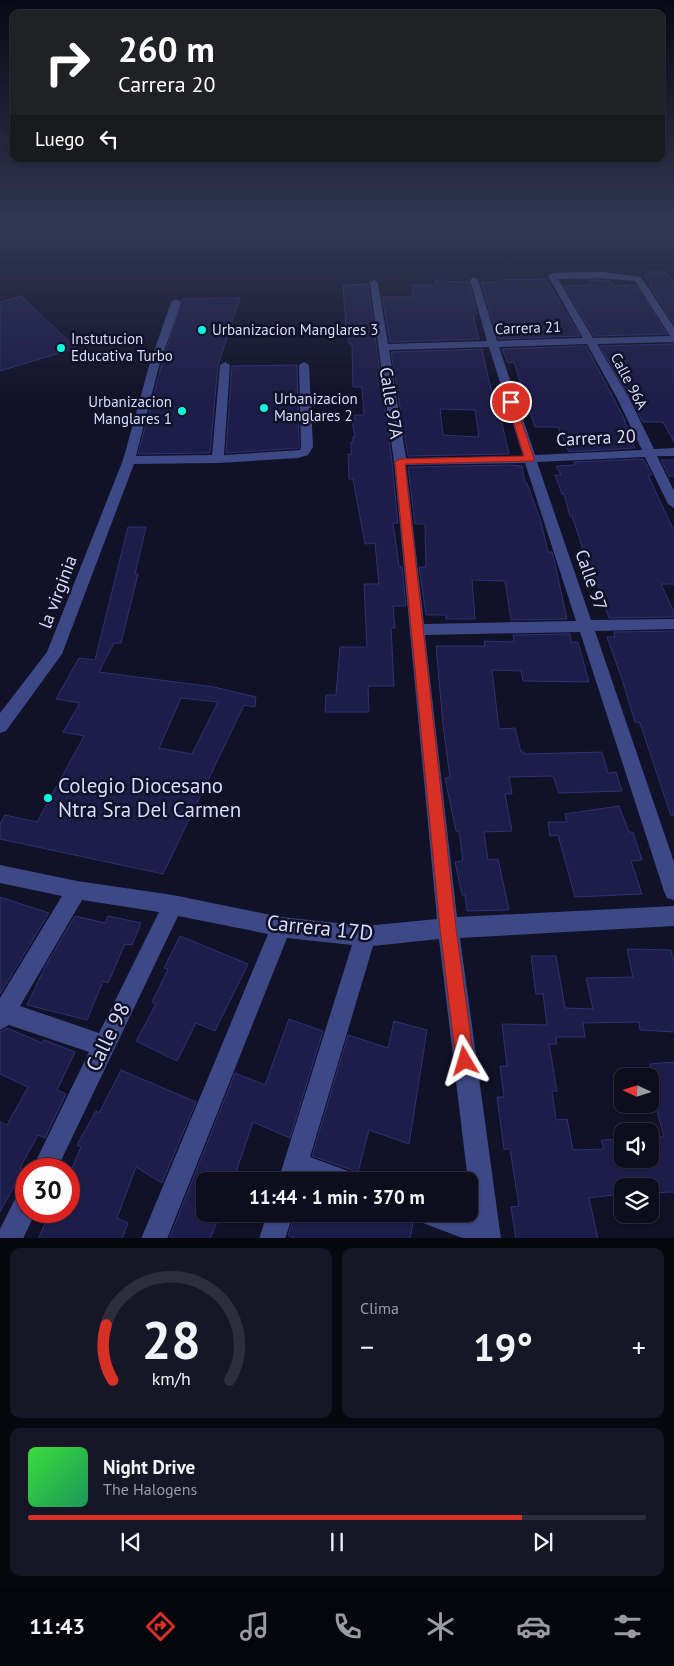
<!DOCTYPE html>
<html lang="es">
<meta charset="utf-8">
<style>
:root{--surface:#0d0d1e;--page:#161627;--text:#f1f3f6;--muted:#9a9ca4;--line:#2d2d3c;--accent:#d93025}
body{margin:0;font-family:"PT Sans",sans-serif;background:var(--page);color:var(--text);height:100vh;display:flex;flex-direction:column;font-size:19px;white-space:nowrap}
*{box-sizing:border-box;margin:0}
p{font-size:16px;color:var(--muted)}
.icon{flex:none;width:28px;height:28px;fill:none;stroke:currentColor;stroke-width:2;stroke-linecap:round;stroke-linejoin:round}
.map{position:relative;height:1238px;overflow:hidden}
.side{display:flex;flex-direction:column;gap:10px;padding:10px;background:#070710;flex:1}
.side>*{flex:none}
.guide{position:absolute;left:10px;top:10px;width:655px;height:152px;border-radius:10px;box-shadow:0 1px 4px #0004,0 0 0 1px var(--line);background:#202124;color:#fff;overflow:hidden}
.needle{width:32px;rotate:274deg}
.tools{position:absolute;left:614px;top:1068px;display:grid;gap:10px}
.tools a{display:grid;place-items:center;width:45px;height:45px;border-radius:10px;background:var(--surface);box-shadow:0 1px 4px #0004,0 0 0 1px var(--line);font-size:25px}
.speed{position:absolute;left:15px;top:1158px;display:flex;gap:10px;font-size:25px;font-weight:700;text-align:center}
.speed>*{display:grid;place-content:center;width:65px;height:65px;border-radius:50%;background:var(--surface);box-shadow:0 1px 4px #0004,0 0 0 1px var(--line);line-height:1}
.speed .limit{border:8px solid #d22;background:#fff;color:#111}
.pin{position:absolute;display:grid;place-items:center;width:42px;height:42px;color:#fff;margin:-21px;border:2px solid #fff;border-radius:50%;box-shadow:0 1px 5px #0007}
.me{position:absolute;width:55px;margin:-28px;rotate:353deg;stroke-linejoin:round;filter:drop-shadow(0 0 4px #0008)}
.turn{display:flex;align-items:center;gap:18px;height:105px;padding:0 25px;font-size:22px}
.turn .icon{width:65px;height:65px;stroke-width:2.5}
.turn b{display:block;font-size:35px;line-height:42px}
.then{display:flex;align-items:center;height:48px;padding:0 25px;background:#0003;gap:10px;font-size:19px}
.big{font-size:38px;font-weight:700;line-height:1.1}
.side .card{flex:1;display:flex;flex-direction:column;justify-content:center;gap:8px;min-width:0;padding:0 18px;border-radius:10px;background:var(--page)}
.side .dial{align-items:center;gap:0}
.dial svg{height:130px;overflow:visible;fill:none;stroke:var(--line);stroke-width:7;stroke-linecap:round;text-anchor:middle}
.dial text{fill:var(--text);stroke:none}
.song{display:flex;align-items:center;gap:15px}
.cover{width:60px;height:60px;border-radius:8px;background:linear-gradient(135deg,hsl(120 70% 55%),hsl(150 70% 35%))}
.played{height:5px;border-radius:2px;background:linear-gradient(90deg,var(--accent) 80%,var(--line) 80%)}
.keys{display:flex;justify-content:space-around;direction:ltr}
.heat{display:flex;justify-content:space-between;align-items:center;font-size:28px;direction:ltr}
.side .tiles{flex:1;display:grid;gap:10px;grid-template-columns:1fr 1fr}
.card:last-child{grid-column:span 2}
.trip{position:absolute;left:196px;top:1172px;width:282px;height:50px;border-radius:10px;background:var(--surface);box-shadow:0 1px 4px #0004,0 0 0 1px var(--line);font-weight:700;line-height:50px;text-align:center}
.tabs{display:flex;height:80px;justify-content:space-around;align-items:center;background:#05050c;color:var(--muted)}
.tabs .icon{width:35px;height:35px}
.tabs .current{color:var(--accent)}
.tabs b{font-size:22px;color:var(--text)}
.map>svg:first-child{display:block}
.building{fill:#1d1d49;stroke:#2f3075;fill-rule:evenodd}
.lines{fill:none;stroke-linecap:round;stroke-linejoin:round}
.minor{fill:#3d4986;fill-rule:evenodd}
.route{fill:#d93025;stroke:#8d1f18}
.poi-dot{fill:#08fbdf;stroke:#111128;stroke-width:2}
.labels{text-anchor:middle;stroke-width:5;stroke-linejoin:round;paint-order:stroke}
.far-street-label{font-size:15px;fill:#d9dcfe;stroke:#111128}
.far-poi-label{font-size:15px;fill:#d9dcfe;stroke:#111128;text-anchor:start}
.street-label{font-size:18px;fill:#d9dcfe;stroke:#111128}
.near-poi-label{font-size:21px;fill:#d9dcfe;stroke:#111128;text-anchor:start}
.near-street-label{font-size:21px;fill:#d9dcfe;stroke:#111128}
</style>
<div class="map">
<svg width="674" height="1239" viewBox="0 0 674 1239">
<rect width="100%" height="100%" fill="#111128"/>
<path class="building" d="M645,272H666L674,283V324L649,285H652L644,275H647Z
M546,279L580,336L498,339L481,282H500V280Z
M588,280L610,281L614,286L636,285L667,334L594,336L564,286L591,285Z
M435,281L469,282L477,314L473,315L479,339L390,342L382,297H413L412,285H435Z
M368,284L392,462L398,523H393L399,566L402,567L406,606H393L395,628H391L394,686H368L369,712H325L326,695H336L340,647H367L364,584H379L375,543L365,544L353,479H349L348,454L351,455V442H353V437H355L352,420H355L354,415H364L362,387H353L352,344H349L348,326H346L343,285Z
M21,296L76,348L0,371V302Z
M240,298L218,365L210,453L138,454L161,367L182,299Z
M674,344V442L663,422H643L600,346Z
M586,346L626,422H624L628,427H625L635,448L569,452L558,427H535L514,362L508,363L502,349Z
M482,349L488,377L496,407H498L509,454L408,456L391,352ZM440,409L475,410L479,437L443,435Z
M297,365L299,448L226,453L232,366Z
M640,459L644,460L652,475H648L674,531V584H661L674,612V617L609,618L598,584H590L586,565H588L584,552L572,516H570L564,494H562L555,475H561L556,466L575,465L574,462Z
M661,460H674V476H669Z
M511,465L522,466L525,483H527L541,522L548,552H552L553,555L567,619L511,620L505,581L472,580L475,619H446V615H426L419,567H426L425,524H415L408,467Z
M128,527H146L135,574H138L121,643H114L99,672L214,687L256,697L255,707L244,705L163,874L0,839V824L5,815L37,822L84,736L63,732L80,703L56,699L79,658L95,660ZM181,698L218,702L192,754L159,748Z
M674,631V815L671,816L640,723L635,722L622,679L607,637H615L614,632Z
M570,634L571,642H578L589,682L523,681L521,671L492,670L499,729L515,728L521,752H524V754L602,752L608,773L616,772L622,791L559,793L553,776L509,777L512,794H505L512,831L484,832L488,860L498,859L509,910L467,911L465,895H462L455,862L463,861L459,831H456L445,778H450L443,725L436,646H485L484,641L514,642L513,635Z
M619,806L629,832H633L642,860L631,861L642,894L575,897L558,835L550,836L548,822H567L565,814Z
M0,897L49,913L0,994Z
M75,916L105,923L108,916L141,923L132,945L125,944L108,983L103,981L87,1020L27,1005L45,967Z
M180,936L248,964L215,1031L196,1023L177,1061L136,1041L156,1004L152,1002L168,969L164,968Z
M627,949L671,950L674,964V1032L640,1030L639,1022L583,1023L585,1037H556L557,1044H549L557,1091H552L556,1120L567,1119L573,1150L604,1149L601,1140L622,1139V1159H650V1137H664L654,1099H650V1064L674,1062V1192L650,1193V1186H622V1194L589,1198L598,1239H516L511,1207L519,1206L510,1149H504L497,1097H504L500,1066H507L502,1024L547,1025L543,994H536L531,956H556L565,1008L593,1009L586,978L633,977Z
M289,1019L323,1031L290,1138L253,1122L233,1181H205V1214H220L210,1239H169L235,1073L265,1085Z
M394,1021L427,1030L409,1144L369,1130L356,1180L352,1170L312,1156L348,1035L388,1048Z
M7,1028L42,1043L44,1040L75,1052L57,1090L66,1094L45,1138L38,1135L20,1168L23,1170L0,1212V1122L7,1125L28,1087L0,1074V1032Z
M121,1070L196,1102L162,1183L136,1167L117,1218L128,1223L122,1239H38L51,1211H69V1175L81,1147L77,1145L96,1111L99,1113Z
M295,1214H401L414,1218L410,1239H296L288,1235Z"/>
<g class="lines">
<path class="minor" d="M601,272L641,277L674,327V342L597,344L630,400L654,449L674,448V456H657L674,491V508L668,504L645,457L537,462L591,620L674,619V629L595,631L674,862V900L667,898L664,891L580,632L425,635L457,917L674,906V926L460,938L501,1239H465L423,1223L419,1214L472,1215L470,1181H468L439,939L373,946L310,1157L351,1172L354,1181H308L303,1179L302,1181H278L352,945L287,938L167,1239H141L268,934L178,916L57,1169H32L89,1052L9,1025L0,1030V998L62,896L0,883V865L77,881L173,895L281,917L365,926L437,919L394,462L370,283L374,280L378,283L388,344L487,341L470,280L474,277L478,280L497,341L583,338L548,276L552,273ZM601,278L635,281L670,336L593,338L558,279ZM587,344L618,400L642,450L535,455L499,347ZM489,347L523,456L406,458L389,350ZM525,463L576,621L424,624L406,465ZM82,900L159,912L99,1033L20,1006Z
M176,299L181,302L159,366L136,456L212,455L220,365L225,362L230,365L224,455L300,450L301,447L299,365L304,362L309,365L313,447L308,455L298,458L218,463L134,464L62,654L6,731L0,733V713L47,652L123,460L149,366L171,302Z
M26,1191V1211H36L23,1239H0V1229L17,1195Z
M267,1214H293L285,1239H259Z"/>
</g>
<linearGradient id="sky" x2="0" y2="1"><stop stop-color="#090916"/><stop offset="0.57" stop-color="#323853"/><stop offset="1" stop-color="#323853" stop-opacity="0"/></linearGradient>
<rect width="674" height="400" fill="url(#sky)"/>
<path class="route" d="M511,400L515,402L534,459L533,461L405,464L456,928L474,1061L471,1068L465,1070L459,1068L456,1061L440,928L395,462L400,459L524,456L507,402Z"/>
<g class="poi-dot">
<circle cx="202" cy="330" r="5"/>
<circle cx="61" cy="348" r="5"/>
<circle cx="264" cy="408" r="5"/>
<circle cx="182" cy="411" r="5"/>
<circle cx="48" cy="798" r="5"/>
</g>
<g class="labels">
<g class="far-street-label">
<text transform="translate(528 328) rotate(-2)" y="5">Carrera 21</text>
<text transform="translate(629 381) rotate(62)" y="5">Calle 96A</text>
</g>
<g class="far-poi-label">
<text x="212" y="335">Urbanizacion Manglares 3</text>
<text x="71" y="344">Instutucion<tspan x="71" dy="17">Educativa Turbo</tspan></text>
<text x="274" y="404">Urbanizacion<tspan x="274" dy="17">Manglares 2</tspan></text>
<text x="172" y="407" text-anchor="end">Urbanizacion<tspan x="172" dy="17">Manglares 1</tspan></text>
</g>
<g class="street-label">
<text transform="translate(391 403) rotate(81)" y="6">Calle 97A</text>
<text transform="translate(596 438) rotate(-3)" y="6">Carrera 20</text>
<text transform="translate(591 580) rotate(71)" y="6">Calle 97</text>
<text transform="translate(58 592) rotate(-69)" y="6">la virginia</text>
</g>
<g class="near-poi-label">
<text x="58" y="793">Colegio Diocesano<tspan x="58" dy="24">Ntra Sra Del Carmen</tspan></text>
</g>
<g class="near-street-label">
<text transform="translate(320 928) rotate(6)" y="7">Carrera 17D</text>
<text transform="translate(108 1037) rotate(-64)" y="7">Calle 98</text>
</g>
</g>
</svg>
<div class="tools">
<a><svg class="needle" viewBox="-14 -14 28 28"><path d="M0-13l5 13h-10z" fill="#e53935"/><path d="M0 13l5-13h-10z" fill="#9a9ca4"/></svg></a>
<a><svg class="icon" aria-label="sound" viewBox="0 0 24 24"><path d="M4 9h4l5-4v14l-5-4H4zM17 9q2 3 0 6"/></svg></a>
<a><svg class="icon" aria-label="layers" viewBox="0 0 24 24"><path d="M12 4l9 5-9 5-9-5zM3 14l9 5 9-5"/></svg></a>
</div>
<div class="speed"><div class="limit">30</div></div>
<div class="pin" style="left:511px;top:402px;background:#d93025"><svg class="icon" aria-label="arrive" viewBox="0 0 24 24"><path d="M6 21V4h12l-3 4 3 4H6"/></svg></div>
<svg class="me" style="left:465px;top:1061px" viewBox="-20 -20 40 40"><path d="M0-17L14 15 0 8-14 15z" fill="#d93025" stroke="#fff" stroke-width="4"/></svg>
<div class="trip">11:44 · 1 min · 370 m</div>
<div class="guide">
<div class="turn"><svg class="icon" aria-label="right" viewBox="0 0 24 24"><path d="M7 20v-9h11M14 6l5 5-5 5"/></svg><div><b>260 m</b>Carrera 20</div></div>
<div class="then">Luego<svg class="icon" aria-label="left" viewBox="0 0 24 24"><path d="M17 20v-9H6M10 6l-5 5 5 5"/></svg></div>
</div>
</div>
<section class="side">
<div class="tiles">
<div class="card dial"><svg viewBox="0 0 100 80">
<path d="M14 69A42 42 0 1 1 86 69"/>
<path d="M14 69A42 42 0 0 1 10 35" stroke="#d93025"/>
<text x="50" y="56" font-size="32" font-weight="700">28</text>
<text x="50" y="72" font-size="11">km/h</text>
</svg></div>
<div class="card"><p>Clima</p>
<div class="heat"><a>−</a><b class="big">19°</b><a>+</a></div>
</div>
<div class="card">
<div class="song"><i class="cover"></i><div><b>Night Drive</b><p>The Halogens</p></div></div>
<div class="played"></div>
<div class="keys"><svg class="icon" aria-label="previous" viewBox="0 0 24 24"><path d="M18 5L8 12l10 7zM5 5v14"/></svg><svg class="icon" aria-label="pause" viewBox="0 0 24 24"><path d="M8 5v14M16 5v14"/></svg><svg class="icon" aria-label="next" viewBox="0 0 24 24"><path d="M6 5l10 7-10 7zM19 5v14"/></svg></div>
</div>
</div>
</section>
<nav class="tabs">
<b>11:43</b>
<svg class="icon current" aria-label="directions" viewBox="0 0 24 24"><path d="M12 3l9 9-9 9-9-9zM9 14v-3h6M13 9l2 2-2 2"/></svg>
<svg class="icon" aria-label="music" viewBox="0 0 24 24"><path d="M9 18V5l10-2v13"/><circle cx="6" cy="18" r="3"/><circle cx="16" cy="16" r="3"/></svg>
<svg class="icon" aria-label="phone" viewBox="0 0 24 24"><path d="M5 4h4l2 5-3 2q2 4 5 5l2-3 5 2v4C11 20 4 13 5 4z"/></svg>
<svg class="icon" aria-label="climate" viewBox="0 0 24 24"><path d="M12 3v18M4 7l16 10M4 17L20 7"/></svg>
<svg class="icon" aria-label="car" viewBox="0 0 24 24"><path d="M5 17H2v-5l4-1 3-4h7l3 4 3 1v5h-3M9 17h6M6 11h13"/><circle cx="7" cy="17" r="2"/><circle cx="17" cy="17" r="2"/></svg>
<svg class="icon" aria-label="filters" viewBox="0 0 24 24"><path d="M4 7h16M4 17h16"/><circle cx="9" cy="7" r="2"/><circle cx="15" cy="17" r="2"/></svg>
</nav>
